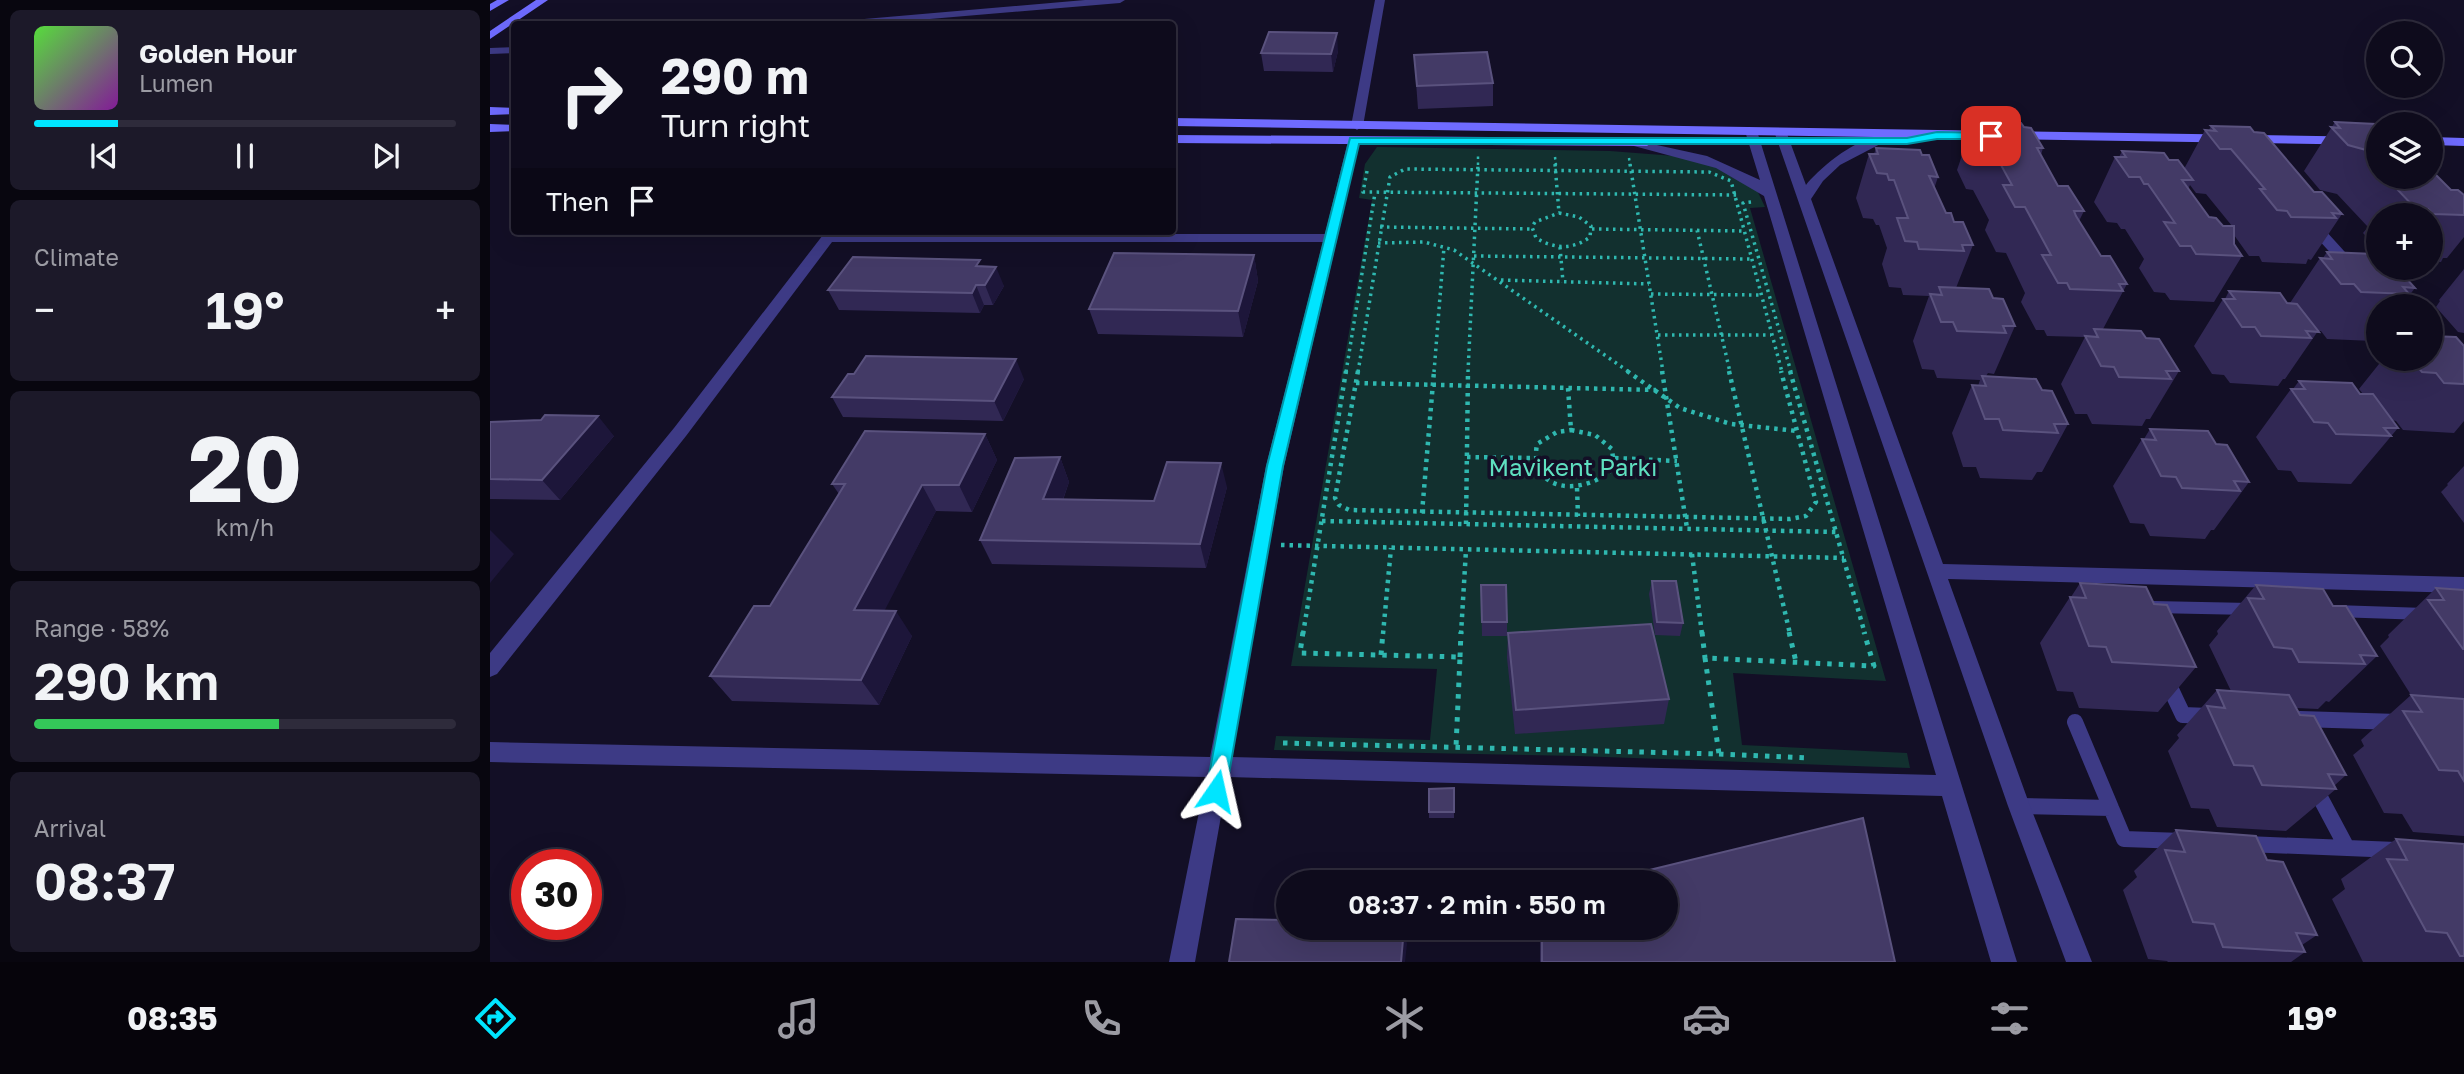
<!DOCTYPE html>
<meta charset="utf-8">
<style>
:root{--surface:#0e0b1c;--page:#1c1929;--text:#f1f3f6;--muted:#9b9ba3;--line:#2e2b3b;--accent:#00e5ff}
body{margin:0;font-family:"Golos Text",sans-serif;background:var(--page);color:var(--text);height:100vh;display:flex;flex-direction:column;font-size:26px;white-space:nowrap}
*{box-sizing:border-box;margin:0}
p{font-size:23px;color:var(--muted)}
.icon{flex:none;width:38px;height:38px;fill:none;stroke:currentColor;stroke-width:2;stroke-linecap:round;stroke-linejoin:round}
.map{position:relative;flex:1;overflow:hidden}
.sheet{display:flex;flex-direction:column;gap:10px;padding:10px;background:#08060f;width:490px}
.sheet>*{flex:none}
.top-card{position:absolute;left:21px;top:21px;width:665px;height:214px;border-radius:7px;box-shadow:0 7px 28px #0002,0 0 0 2px var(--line);background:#0e0b1c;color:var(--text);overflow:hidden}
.tools{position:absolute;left:1876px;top:21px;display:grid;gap:14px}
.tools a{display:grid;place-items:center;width:77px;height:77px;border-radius:50%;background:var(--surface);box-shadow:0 7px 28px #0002,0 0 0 2px var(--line);font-size:35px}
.speed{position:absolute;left:21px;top:849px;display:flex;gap:14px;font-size:35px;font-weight:700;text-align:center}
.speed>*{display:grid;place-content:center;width:91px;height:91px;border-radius:50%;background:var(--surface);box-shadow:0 7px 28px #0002,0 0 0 2px var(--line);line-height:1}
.speed .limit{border:10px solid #d22;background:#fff;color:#111}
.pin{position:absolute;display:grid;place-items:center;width:60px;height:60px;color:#fff;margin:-30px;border-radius:14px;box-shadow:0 4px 10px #0006}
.me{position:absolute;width:77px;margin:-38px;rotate:11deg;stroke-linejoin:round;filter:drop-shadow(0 0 5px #0008)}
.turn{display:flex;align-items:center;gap:24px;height:147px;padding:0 35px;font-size:32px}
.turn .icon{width:91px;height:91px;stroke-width:2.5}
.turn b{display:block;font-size:49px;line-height:60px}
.then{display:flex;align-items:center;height:66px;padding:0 35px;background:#0003;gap:14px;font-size:26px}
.big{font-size:52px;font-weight:600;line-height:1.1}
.sheet .tile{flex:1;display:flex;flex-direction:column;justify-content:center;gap:10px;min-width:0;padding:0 24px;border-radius:10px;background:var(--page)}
.sheet .dial{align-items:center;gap:0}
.dial b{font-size:91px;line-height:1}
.song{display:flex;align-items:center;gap:21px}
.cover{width:84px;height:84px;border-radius:10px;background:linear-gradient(135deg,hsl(110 70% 55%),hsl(290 70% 35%))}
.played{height:7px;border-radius:4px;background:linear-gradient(90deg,var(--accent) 20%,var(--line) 20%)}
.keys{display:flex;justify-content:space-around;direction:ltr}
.heat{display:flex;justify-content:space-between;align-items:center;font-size:38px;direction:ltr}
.charge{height:10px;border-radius:5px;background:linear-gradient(90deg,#34c759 58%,var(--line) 0)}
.trip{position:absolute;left:786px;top:870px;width:402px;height:70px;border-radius:35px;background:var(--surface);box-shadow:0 7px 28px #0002,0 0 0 2px var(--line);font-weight:600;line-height:70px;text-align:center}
.dock{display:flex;height:112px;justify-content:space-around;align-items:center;background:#06040b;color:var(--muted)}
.dock .icon{width:49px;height:49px}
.dock .on{color:var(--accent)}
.dock b{font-size:32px;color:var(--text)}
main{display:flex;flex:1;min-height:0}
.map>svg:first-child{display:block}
.green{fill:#12302f}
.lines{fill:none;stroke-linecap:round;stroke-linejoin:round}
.path-far3{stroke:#2fb8b0;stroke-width:2.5;stroke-dasharray:2.5 3.5;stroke-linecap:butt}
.path-far2{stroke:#2fb8b0;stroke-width:3.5;stroke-dasharray:2.5 4.5;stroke-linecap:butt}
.path-far1{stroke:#2fb8b0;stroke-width:4.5;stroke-dasharray:3.5 5;stroke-linecap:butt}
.path{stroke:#2fb8b0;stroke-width:5;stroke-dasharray:4.5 7;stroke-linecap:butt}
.lane-far1{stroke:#3d3a85;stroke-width:12}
.lane{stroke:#3d3a85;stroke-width:16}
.street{fill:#3d3a85;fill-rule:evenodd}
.secondary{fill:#6f6bff;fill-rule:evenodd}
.wall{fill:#312854;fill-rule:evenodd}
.shaded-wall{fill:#1d163a}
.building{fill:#433a66;stroke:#5a527e;stroke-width:2}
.route{fill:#00e5ff;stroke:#0095a6;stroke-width:2}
.labels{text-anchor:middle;stroke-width:7;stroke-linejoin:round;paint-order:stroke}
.park-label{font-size:24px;fill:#5fe0c0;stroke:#130f26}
</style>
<main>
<section class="sheet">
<div class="tile">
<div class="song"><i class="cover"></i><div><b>Golden Hour</b><p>Lumen</p></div></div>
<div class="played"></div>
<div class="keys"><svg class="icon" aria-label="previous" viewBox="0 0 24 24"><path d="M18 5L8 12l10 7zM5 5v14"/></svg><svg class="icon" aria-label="pause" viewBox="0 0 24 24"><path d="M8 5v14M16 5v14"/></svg><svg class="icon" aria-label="next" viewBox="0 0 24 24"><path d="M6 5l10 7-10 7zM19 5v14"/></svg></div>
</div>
<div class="tile"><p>Climate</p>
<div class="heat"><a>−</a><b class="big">19°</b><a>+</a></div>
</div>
<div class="tile dial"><b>20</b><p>km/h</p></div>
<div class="tile"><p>Range · 58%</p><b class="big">290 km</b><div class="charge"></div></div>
<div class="tile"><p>Arrival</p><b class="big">08:37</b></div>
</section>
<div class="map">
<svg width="1974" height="962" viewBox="0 0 1974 962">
<rect width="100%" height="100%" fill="#130f26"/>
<path class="green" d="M887,147L1120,151L1198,157L1241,170L1267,190L1275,207L1260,208L1396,681L1243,673L1252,745L1417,753L1420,768L1087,756L784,750L786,736L940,740L947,669L801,666L882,200L869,198L875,164Z"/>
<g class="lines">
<path class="path-far3" d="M1065,157L1066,165
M1139,158L1140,165
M988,165V156"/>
<path class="path-far2" d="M1065,164L1069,213
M1140,164L1173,372
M877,171L873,192L1248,195
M1261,202L1253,203L1301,372
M1069,213L1089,217L1101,226L1100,237C1083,250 1064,249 1046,238L1042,227L1045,222Z
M890,227L1042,229
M1102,229L1255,231
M1207,230L1240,372
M888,243L934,242L964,250L1139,372
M1070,247L1073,282
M984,256L1261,259
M1011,280L1159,284
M1161,294L1271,295
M1168,335H1281
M856,372L885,193
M868,372L900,177L915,169L1219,172L1241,181L1292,372
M944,372L954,247
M978,372L988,164"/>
<path class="path-far1" d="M868,371L845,498L849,505L859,510L1300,519L1316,516L1326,502L1291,371
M1137,371L1190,408L1241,424L1307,431
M1172,371L1197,528
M1239,371L1300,634
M1300,371L1375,634
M866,383L1166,390
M1078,388L1081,430
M1081,430L1105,435L1122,449L1124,467C1097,496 1038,495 1047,444L1067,432Z
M977,457L1044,458
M1125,458L1187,461
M1087,488L1088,516
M932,513L944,371
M832,521L1346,532
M976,524L978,371
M791,545L1354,558
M1202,554L1212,634
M813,634L856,371
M893,634L901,548
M971,634L976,550"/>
<path class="path" d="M813,632L810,653L970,657L966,747
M1212,632L1215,658
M1299,632L1306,662
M891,655L893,632
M970,657L971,632
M793,743L1229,754L1215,658L1384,666L1374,632
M1229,754L1319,758"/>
<path class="lane-far1" d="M1663,607L1760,609
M1845,611L1935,614"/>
<path class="lane" d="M1676,679L1693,715L1719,716
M1810,719L1908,722
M1585,722L1634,839L1692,841
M1824,786L1857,848
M1529,806L1621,808
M1756,844L1906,850"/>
<path class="street" d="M595,0H635L630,3L381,24H346L351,21Z
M885,0H895L873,126L867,130L861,126Z
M24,47V53L0,54V48Z
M1257,128L1267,131L1527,962H1501L1452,796L738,777L705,962H679L716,777L0,762V742L720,757L776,466L833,242H342L196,436L7,674L0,677V653L184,428L336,231H350L348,234H835L858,141L864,137L870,141L794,466L741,757L1446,775L1274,196L1226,168L1129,142L1135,138L1217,156L1270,180L1255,131Z
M1286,128L1296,131L1316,185C1327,170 1377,127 1396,141L1350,165L1333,181L1321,199L1453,564L1974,577V593L1458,579L1540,806L1602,962H1576L1518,806L1284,131Z
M1820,218L1825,219L1904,306H1889L1815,225V219Z"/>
<path class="secondary" d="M7,0H19L0,11V4Z
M46,0H58L0,39V31Z
M0,107L24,108V114L0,115Z
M682,118L1888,137V145L682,126Z
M0,124L24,125V131L0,132Z
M682,135L1157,138L1163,142L1157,146L682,143Z
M1941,137L1974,138V146L1941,145Z"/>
</g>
<path class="wall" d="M848,51L843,72L774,71L771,53Z
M924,55L1003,83V106L928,109Z
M1491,121L1534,127L1553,148L1551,155L1568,186L1594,211L1589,221L1611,256L1637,284L1613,329L1656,338L1689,371L1660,419H1656L1652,426L1602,424L1597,414H1585L1571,384L1595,337L1557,336L1554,330H1546L1531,302L1535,293L1516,253L1506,252L1495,230L1499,220L1483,190L1476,189L1467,170L1482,126H1489Z
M1845,122L1888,126V177H1941L1961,190L1974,195V237L1957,258H1953L1951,262L1941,261V215H1888V249L1873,233L1878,227L1847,194L1830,190L1814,171Z
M1721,126L1824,192L1852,214L1821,260L1818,259L1816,264L1772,262L1769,256H1759L1744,235V244L1752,256L1724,302L1680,300L1675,293L1664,292L1649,268L1654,259L1635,229H1631L1627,223L1617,222L1604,202L1625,157H1629L1632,151L1679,160L1694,169L1715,130H1719ZM1700,185L1706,193L1716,194L1742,226H1733L1719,217L1698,189Z
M1386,148L1432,155L1448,177L1444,189L1456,213L1483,245L1466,288L1503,298L1525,326L1504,374L1498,373L1496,376L1552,390L1578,424L1552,472H1547L1542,480L1490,478L1486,467H1473L1462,433L1482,385L1488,386L1490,380L1447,378L1444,370L1432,369L1423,341L1439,296L1413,295L1411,288L1399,287L1392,264L1397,248L1389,225H1386L1383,219L1373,218L1366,198L1379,154H1384Z
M1837,252L1888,268L1925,288L1911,306H1888V335L1883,341L1837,339L1831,331H1828L1795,379H1793L1788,386L1740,383L1734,375L1722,374L1704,346L1733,299H1735L1739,291L1800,303L1830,258H1833Z
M764,255L768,281L753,337L608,334L599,309Z
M493,266L514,286L503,305H494L490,313L349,310L338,290Z
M1974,269V333L1968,332L1946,307L1950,301L1949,300Z
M1974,346V421L1964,433L1913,430L1906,421L1902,420L1908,428L1861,484L1808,482L1801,471L1788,470L1766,437L1801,389H1803L1809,381L1873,394L1869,389L1893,359H1941Z
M534,379L513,421L353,417L342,397Z
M0,422L124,436L70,500L0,499Z
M1660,429L1726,444L1759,482L1724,530H1721L1715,539L1660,536L1654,524L1640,523L1623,486L1652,439H1654Z
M495,434L507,460L482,512L446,511L394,610L422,636L389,705L242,701L220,676L280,606L349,494L342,484Z
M570,457L579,482L573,500L664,501L737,487L716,568L502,564L490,540Z
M1974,466V523L1951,492L1958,485L1957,484Z
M1162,581L1193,623L1190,636L1165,635L1159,594Z
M1590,583L1664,604L1706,667L1668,712L1589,708L1583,692L1567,691L1550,643L1580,597H1581Z
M991,585L1017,622V636H992Z
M1766,585L1843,606L1887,656L1839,702L1836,701L1828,709L1806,708L1810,715L1856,775L1844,786L1846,789L1796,831L1727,827L1719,809L1701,808L1678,751L1689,738L1687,735L1727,690L1741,691L1719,645L1728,634L1727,631Z
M1946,588L1974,590V836L1923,832L1912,814L1894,813L1863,755L1874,746L1871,740L1921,695L1938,696L1921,695L1890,646L1899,637L1898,635Z
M1018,633L1179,699L1174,724L1025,734L1017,658Z
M964,788V818H939V812Z
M1686,830L1777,860L1827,935L1812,945L1815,952L1801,962H1678L1677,961L1658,959L1633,890L1647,877L1644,871Z
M1906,839L1974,844V962H1873L1842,899L1855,889L1851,879Z
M1050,928H1176L1405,962H1050Z"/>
<path class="shaded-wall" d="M847,33L848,51L843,72L841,54Z
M764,255L768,281L753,337L748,311Z
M506,267L514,286L503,305L495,285Z
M486,285L494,305L490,313L482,293Z
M526,359L534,379L513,421L504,401Z
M108,416L124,436L70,500L52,480Z
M495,434L507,460L482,512L469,485Z
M570,457L579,482L564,524L553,499Z
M731,463L737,487L716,568L710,544Z
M432,485L446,511L382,635L364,610Z
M0,530L24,554L0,583Z
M406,611L422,636L389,705L371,680Z
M914,928L917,944L915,962H911Z"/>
<path class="building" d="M779,32L847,33L841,54L771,53Z
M997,52L1003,83L927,86L924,55Z
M1491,121L1531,123L1534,127L1541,128L1553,148H1547L1568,186H1578L1594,211H1584L1586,216L1611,256H1620L1637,284H1629L1633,291L1580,289L1577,283H1568L1552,255H1561L1535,207H1525L1513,185H1522L1500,145H1492L1482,126H1493Z
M1845,122L1886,124L1888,126V161L1876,150L1858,145L1841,127L1850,128Z
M1721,126L1760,127L1764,132L1774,133L1824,192H1832L1852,214L1842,213L1846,218L1801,217L1797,211L1787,210L1770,189H1775L1741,149H1730L1715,130L1726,131Z
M1386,148L1430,150L1432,155H1439L1448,177L1439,176L1456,213H1461L1464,222H1473L1483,245H1472L1474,251L1429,249L1427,242L1415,241L1407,218H1418L1404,180H1399L1397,174L1387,173L1379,154H1388Z
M1632,151L1674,153L1679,160H1688L1703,180H1692L1719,217L1726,218L1733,226H1744V244L1752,256L1706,254L1701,246H1690L1674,222L1685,223L1658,184H1654L1650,177H1639L1625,157H1636Z
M1941,170L1961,190H1968L1974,195V215L1943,214L1938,209H1926L1905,187L1916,188L1904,177H1941Z
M1837,252L1885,254L1888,258V268H1907L1925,288L1913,287L1919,294L1871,292L1864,284H1851L1830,258L1842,259Z
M624,253L764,255L748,311L599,309Z
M363,257L490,260L486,266L506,267L495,285H486L482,293L338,290Z
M1449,287L1499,289L1503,298L1513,299L1525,326H1513L1516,333L1467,331L1463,322H1451L1440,294L1452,295Z
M1739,291L1790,293L1797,303L1807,304L1829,332L1816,331L1821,338L1771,336L1765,327H1752L1733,299H1745Z
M1604,329L1651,331L1656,338L1669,339L1689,371H1676L1681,379L1629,377L1624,367L1611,366L1595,336L1608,337Z
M1941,336L1966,337L1974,346V384L1954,383L1946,373L1932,372L1921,359H1941Z
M376,356L526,359L504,401L342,397L358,374H364Z
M1492,376L1546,379L1552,390L1562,391L1578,424H1564L1568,433L1513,430L1509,419H1495L1482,385L1496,386Z
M1809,381L1862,383L1870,394H1883L1908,428H1894L1901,436L1846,434L1838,423L1824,422L1801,389H1815Z
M55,415L108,416L52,480L0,479V422L51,420Z
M1660,429L1718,431L1726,444L1737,445L1759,482L1744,481L1750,491L1692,488L1686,477L1671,476L1652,439L1666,440Z
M375,431L495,434L469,485H432L364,610L406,611L371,680L220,676L264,606H280L355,484H342Z
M570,457L553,499L664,501L677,462L731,463L710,544L490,540L525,458Z
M1162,581H1186L1193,623L1167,622Z
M1590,583L1656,587L1664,604L1677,605L1706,667L1622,662L1616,647L1599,646L1580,597L1596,598Z
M991,585H1016L1017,622H992Z
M1766,585L1833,589L1843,606H1856L1887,656L1870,655L1875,664L1809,662L1802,649L1784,647L1758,598L1774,599Z
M1946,588L1974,590V649H1973L1938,600H1954Z
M1161,624L1179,699L1026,710L1018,633Z
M1727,690L1799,695L1810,715L1824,716L1856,775L1838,774L1846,789L1772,785L1763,766L1744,765L1717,706L1735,708Z
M1921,695L1974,699V781L1968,771L1949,770L1913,711L1932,712Z
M964,788V812H939V789Z
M1373,818L1405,962H1052V928H1176V882H1110Z
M1686,830L1766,836L1777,860L1793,862L1827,935L1806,933L1815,952L1733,947L1724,924L1703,922L1675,850L1695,852Z
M1906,839L1974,844V956H1970L1957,933L1936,931L1897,859L1917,860Z
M746,919L798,920V928H914L911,962H739Z"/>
<path class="route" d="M1447,132L1501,133L1506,136L1501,139H1447L1417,144H869L793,466L736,791L733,798L726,801L719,798L716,791L777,466L860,138H1417Z"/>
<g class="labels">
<g class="park-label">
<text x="1083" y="476">Mavikent Parkı</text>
</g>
</g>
</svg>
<div class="tools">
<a><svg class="icon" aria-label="search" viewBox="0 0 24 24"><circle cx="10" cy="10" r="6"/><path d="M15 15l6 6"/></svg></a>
<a><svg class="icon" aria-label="layers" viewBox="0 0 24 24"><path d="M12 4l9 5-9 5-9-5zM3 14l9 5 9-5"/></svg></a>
<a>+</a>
<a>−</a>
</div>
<div class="speed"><div class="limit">30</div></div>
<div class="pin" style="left:1501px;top:136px;background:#d93025"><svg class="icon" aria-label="arrive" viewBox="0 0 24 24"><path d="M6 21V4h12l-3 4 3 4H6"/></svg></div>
<svg class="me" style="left:726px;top:791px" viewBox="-20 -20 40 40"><path d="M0-17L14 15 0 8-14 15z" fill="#00e5ff" stroke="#fff" stroke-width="4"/></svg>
<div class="trip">08:37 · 2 min · 550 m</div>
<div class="top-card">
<div class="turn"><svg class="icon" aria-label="right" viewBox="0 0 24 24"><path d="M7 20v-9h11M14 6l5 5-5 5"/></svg><div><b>290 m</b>Turn right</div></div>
<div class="then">Then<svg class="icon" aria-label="arrive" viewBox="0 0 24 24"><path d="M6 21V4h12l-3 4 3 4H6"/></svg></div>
</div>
</div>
</main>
<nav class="dock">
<b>08:35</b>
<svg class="icon on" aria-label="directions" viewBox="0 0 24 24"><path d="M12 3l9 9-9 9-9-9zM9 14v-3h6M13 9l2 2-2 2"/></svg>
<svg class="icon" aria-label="music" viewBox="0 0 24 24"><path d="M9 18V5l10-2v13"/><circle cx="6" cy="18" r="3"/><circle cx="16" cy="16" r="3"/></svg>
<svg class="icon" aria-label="phone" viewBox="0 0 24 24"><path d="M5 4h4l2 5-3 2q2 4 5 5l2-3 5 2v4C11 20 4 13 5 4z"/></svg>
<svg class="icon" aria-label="climate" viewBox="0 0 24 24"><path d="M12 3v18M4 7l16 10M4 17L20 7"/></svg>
<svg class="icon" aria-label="car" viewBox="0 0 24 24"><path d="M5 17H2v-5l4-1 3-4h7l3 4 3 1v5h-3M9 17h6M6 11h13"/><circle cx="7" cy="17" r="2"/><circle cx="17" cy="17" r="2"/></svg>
<svg class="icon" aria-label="filters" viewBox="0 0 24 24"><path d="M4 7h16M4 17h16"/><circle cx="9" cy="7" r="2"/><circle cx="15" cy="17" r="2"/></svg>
<b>19°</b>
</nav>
